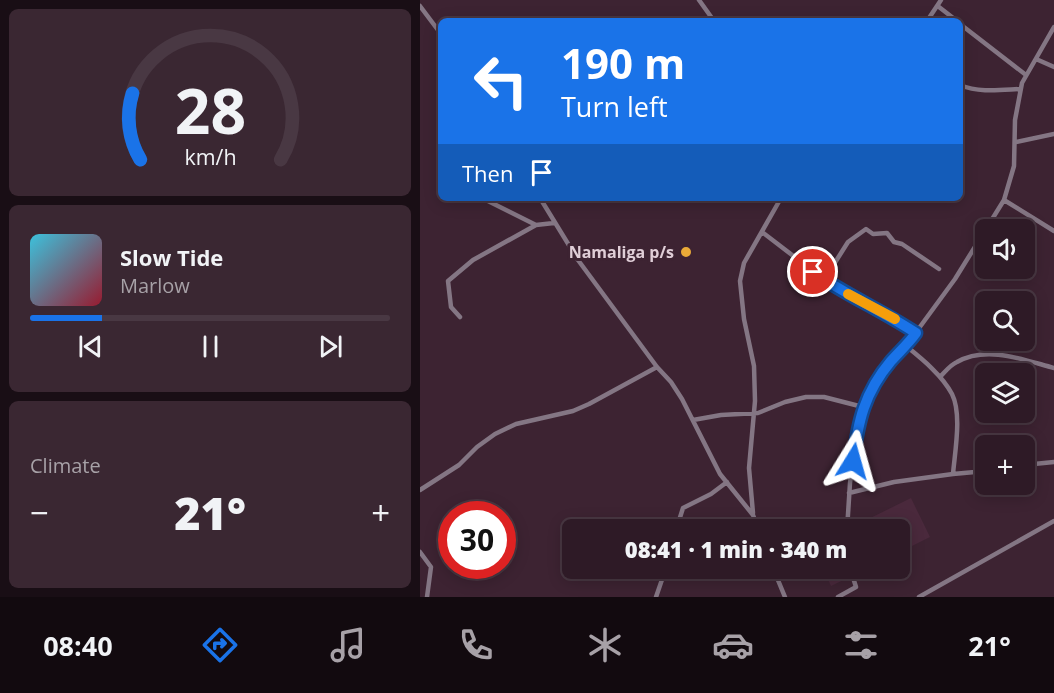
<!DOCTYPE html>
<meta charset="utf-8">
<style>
:root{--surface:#2e1a26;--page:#3a2732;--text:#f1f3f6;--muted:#a7a1a7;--line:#493843;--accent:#1a73e8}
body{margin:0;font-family:"Open Sans",sans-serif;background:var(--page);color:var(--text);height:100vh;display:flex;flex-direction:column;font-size:22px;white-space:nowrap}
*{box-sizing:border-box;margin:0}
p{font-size:20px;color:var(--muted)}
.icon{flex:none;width:33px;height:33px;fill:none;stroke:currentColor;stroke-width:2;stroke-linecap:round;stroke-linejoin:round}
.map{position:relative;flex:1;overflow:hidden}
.drawer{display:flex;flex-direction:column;gap:9px;padding:9px;background:#190e15;width:420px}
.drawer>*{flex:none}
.guide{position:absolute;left:18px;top:18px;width:525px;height:183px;border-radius:9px;box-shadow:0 3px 15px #0003,0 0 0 2px var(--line);background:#1a73e8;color:#fff;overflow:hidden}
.buttons{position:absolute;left:555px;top:219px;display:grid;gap:12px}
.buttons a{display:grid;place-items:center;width:60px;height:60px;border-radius:9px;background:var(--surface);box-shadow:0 3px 15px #0003,0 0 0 2px var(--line);font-size:30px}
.speed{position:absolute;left:18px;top:501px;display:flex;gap:12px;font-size:30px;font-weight:700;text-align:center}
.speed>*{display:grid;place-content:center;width:78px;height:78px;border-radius:50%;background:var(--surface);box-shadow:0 3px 15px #0003,0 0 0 2px var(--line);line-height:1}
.speed .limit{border:9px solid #d22;background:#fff;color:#111}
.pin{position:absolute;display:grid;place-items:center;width:51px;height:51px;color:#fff;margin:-26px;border:3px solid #fff;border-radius:50%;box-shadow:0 2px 6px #0007}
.me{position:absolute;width:66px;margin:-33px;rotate:8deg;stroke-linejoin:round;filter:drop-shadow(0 0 4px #0008)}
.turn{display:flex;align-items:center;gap:21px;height:126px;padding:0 24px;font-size:27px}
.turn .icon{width:78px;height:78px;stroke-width:2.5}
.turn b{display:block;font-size:42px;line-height:51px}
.then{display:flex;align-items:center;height:57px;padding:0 24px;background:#0003;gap:12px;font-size:22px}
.big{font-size:45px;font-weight:800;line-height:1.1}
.drawer .tile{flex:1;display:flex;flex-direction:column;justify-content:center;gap:9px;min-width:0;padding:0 21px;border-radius:9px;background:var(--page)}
.drawer .dial{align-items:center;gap:0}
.dial svg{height:156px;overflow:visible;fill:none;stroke:var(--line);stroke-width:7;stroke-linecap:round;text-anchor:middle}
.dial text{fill:var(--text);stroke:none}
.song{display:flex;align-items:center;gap:18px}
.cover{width:72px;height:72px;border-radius:9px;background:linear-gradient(135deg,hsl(190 70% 55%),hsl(350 70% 35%))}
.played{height:6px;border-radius:3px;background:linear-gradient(90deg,var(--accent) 20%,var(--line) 20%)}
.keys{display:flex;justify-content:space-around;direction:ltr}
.heat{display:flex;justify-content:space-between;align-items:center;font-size:33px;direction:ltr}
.trip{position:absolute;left:142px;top:519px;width:348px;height:60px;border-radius:9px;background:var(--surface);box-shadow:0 3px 15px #0003,0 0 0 2px var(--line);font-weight:800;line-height:60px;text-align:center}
.menu{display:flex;height:96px;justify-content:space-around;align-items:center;background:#120a0f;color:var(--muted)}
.menu .icon{width:42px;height:42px}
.menu .selected{color:var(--accent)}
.menu b{font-size:27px;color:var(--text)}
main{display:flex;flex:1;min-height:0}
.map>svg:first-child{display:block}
.built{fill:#4a293c}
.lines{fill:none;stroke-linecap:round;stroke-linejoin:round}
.street{stroke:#847684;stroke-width:4.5}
.route-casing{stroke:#114b97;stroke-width:15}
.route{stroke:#1a73e8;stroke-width:10}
.slow{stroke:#f59e0b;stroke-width:10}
.poi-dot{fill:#eaaa38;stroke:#3d2332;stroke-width:2}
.labels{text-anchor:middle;stroke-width:6;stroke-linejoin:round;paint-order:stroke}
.poi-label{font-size:16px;font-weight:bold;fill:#e0ced7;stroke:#3d2332;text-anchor:end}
</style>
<main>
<section class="drawer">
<div class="tile dial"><svg viewBox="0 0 100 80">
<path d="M14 69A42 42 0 1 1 86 69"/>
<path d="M14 69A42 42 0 0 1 10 35" stroke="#1a73e8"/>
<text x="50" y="56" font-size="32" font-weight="700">28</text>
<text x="50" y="72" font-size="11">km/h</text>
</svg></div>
<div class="tile">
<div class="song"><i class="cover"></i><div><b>Slow Tide</b><p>Marlow</p></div></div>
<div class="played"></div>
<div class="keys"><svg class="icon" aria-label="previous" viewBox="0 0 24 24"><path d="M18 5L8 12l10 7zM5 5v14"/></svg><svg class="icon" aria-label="pause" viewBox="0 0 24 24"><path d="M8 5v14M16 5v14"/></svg><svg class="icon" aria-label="next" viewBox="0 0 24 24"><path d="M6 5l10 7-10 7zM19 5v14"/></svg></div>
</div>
<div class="tile"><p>Climate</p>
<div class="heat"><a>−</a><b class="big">21°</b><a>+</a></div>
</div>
</section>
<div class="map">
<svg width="634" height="597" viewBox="0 0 634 597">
<rect width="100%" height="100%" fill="#3d2332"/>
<path class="built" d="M491,498L510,537L480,552V530H426Z
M403,569H446L411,586Z"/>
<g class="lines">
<path class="street" d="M279,0L294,21
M0,6L21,34
M519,7L537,21
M507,21L521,0
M540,24L606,75
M616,59L634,67
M540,85C559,93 580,90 600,89
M596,142L634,134
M62,198L116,225L134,223
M120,198L158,260L237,367L251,382L262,399L300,474L333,515L339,530
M584,200L634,231
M342,232L406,281L455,307L496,333
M404,280L428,242L446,229L453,234L467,233L474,242L482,244L519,269
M40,317L31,307L28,281L53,260L116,225
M486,346C502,359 522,375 532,394C542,414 535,451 533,474
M520,377C525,372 530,365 537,362C567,345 604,360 634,368
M273,420L301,415L338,413L365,402L386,397H404L443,407
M604,465L634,462
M0,490L39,465L57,447L75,434L96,424L153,411L169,404L237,367
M429,493L474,482L533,474L566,471
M333,513L329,468L335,401L334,366L324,319L320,281L324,263L361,198
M256,530L263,508L291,494L307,482
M427,530L430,483L438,421L443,407L470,363L494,335L535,279L584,200L594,166L595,120L602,83L634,27
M0,552L11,567L7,597
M353,568L365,597
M236,597L246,568
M418,597L436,587L430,568
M499,597L634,521"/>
</g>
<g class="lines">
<defs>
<path id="route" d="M393,272C426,295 463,311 496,333C489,343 479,352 471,361C444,393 438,422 433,461"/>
</defs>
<use href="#route" class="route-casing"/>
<use href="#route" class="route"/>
<path class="slow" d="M428,294L475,319"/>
</g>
<circle class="poi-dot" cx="266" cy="252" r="6"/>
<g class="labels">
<g class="poi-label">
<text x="254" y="258">Namaliga p/s</text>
</g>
</g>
</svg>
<div class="buttons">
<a><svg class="icon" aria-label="sound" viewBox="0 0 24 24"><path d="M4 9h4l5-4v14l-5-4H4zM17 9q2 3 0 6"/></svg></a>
<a><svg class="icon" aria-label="search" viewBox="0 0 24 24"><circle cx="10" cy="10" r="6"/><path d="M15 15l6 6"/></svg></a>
<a><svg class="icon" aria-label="layers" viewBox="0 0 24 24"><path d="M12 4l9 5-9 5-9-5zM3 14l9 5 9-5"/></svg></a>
<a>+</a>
</div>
<div class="speed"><div class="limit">30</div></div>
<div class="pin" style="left:393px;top:272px;background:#d93025"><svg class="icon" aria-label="arrive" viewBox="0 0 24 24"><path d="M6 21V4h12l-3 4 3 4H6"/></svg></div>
<svg class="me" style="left:433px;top:461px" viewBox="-20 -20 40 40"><path d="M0-17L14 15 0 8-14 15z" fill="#1a73e8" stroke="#fff" stroke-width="4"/></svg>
<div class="trip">08:41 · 1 min · 340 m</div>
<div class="guide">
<div class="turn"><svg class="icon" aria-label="left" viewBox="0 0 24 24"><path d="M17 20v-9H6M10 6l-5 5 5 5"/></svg><div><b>190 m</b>Turn left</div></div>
<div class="then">Then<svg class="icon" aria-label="arrive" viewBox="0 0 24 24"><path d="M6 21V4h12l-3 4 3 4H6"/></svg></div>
</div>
</div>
</main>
<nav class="menu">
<b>08:40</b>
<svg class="icon selected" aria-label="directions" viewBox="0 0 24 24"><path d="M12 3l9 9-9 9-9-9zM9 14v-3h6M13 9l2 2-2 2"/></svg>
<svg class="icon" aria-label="music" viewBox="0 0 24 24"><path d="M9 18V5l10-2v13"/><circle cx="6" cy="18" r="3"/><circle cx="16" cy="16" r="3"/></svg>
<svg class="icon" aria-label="phone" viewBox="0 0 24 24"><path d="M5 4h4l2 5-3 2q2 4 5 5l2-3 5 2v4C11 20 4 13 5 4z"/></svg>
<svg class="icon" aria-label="climate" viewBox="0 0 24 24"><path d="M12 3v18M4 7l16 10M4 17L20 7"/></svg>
<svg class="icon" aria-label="car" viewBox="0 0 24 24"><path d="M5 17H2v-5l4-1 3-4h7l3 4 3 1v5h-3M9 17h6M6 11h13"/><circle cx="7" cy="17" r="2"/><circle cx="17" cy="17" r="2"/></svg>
<svg class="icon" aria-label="filters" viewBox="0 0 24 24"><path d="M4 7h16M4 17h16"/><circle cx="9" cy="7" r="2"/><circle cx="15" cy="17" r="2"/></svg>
<b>21°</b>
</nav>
